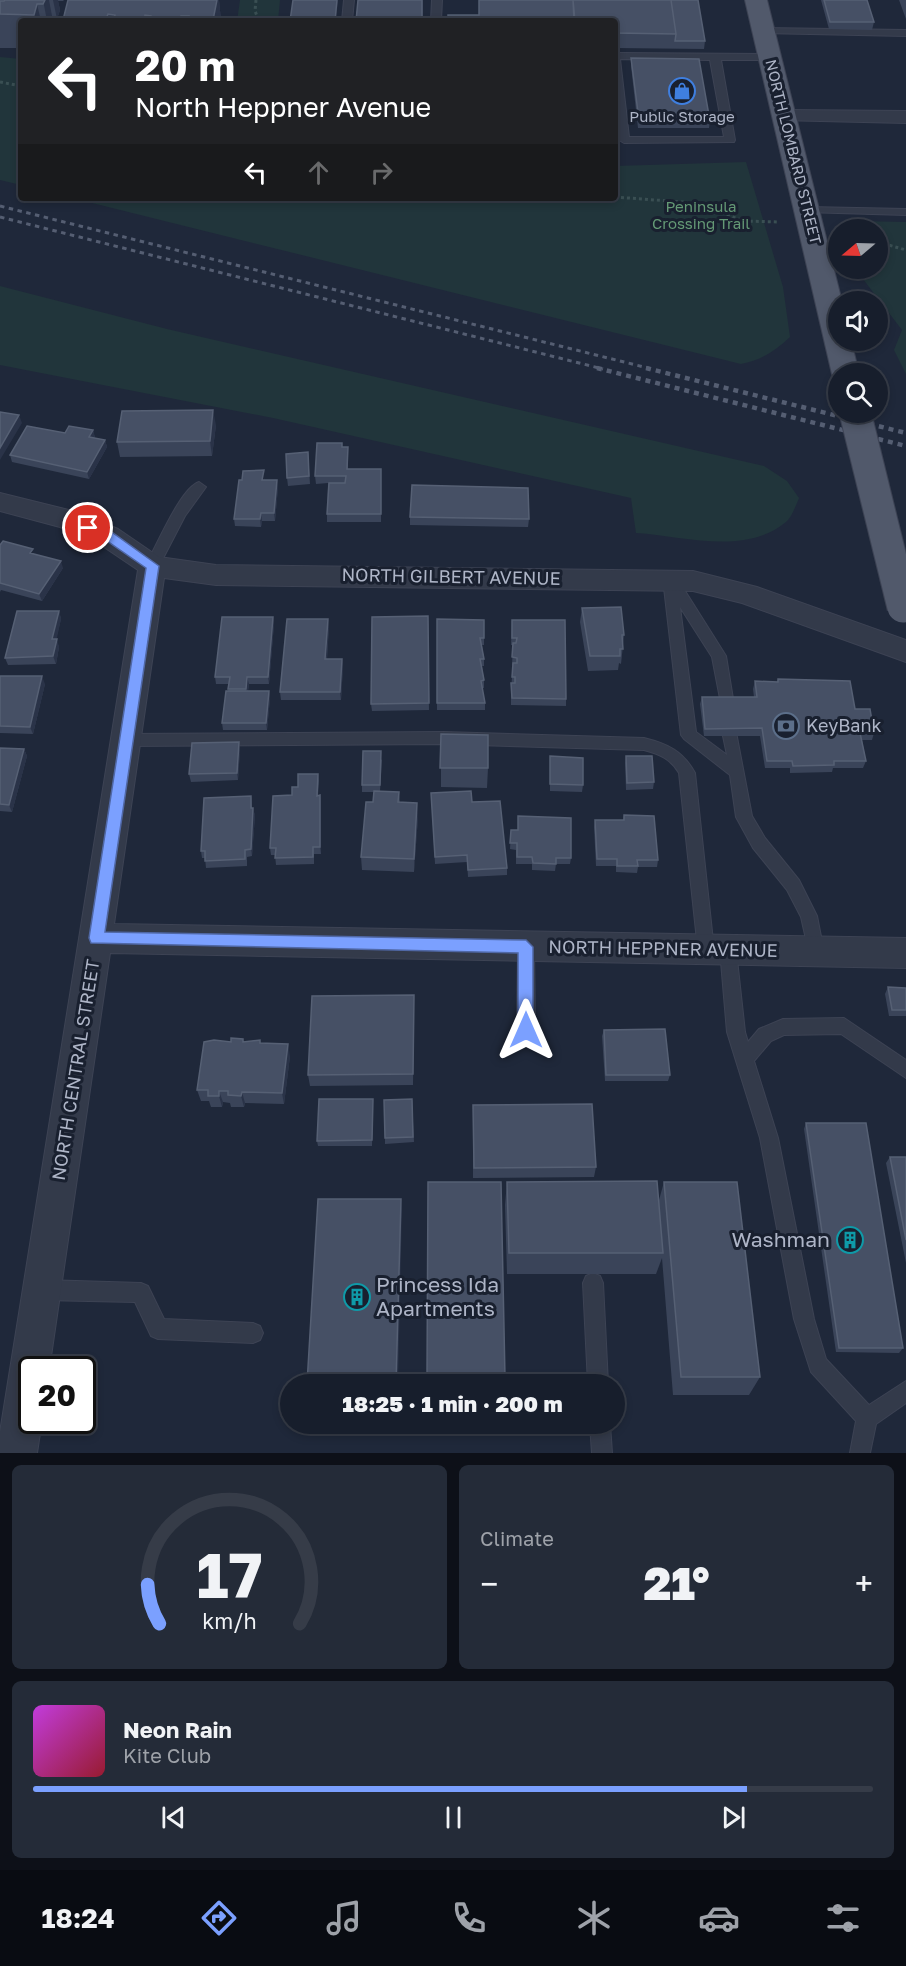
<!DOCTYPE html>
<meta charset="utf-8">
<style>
:root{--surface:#171e2c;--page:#242b38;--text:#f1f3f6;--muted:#9ea2a9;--line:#363c48;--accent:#7ba0ff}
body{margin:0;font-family:"Golos Text",sans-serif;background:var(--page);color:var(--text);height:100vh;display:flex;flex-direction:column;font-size:22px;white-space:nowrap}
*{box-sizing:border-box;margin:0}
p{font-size:20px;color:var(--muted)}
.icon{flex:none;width:33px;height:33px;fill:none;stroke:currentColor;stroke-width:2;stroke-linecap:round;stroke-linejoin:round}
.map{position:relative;height:1453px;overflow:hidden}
.panel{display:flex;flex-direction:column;gap:12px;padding:12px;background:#0d1018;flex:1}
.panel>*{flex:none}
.hud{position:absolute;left:18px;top:18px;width:600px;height:183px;border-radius:6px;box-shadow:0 3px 9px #0003,0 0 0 2px var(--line);background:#202124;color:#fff;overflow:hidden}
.needle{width:39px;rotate:251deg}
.controls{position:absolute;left:828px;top:219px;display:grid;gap:12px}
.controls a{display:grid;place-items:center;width:60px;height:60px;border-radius:50%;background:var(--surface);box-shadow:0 3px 9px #0003,0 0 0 2px var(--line);font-size:30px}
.speed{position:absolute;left:18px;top:1356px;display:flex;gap:12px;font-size:30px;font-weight:700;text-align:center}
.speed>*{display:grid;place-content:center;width:78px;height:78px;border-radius:50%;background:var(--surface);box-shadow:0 3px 9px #0003,0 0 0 2px var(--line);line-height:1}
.speed .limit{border:3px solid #111;border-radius:9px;background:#fff;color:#111}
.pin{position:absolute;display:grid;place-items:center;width:51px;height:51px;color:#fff;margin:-26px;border:3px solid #fff;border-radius:50%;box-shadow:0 2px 6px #0007}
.me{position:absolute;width:66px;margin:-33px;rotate:0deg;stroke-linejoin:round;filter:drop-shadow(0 0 4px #0008)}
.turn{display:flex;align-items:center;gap:21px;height:126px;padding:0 18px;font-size:27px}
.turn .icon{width:78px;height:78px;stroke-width:2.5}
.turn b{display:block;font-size:42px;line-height:51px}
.lanes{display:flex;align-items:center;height:57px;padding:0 18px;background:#0003;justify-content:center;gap:30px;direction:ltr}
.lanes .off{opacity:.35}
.big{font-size:45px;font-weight:800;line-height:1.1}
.panel .tile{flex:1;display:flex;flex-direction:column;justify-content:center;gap:9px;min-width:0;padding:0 21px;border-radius:9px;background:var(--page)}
.panel .dial{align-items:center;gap:0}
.dial svg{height:156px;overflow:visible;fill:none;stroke:var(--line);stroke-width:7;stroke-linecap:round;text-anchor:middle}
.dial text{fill:var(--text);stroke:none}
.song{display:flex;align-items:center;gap:18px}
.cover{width:72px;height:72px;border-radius:9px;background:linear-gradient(135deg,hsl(290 70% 55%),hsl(350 70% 35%))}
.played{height:6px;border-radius:3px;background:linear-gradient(90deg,var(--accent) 85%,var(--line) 85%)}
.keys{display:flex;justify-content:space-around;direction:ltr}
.heat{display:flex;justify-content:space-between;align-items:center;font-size:33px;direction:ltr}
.panel .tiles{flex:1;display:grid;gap:12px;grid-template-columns:1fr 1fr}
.tile:last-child{grid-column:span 2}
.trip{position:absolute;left:280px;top:1374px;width:345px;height:60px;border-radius:30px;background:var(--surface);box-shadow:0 3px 9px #0003,0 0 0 2px var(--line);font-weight:800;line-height:60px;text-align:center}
.dock{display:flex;height:96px;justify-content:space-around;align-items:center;background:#090c12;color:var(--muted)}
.dock .icon{width:42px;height:42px}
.dock .selected{color:var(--accent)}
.dock b{font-size:27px;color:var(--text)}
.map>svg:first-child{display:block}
.green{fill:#21353b}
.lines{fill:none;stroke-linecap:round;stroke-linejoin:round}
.lane-casing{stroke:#3d4354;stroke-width:2}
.street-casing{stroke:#3d4354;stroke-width:2}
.primary-casing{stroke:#3d4354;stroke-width:2}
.path{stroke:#3a4f53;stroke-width:3;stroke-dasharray:3 3;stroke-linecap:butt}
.lane{fill:#333a4a;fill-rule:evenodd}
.street{fill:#333a4a;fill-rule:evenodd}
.primary{fill:#51596b;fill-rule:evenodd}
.rail-far1{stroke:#555e72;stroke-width:3;stroke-dasharray:4.5 4.5;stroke-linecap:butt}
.rail{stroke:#555e72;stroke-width:4.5;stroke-dasharray:5 5;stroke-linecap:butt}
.primary-bridge-casing{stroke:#3d4354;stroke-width:33;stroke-linecap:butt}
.primary-bridge{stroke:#51596b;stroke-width:31}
.wall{fill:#3a4459}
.shaded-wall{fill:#2a3348}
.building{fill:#465065;stroke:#566074;stroke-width:1.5}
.route{fill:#7ba0ff;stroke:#5068a6;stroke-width:1.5}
.labels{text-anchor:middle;stroke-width:6;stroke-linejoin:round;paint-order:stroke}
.far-poi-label{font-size:15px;fill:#aeb5c7;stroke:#19202f}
.far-street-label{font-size:15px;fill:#aeb5c7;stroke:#19202f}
.far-park-label{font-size:15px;fill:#649975;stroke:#19202f}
.street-label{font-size:18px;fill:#aeb5c7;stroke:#19202f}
.poi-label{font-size:18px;fill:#aeb5c7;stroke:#19202f;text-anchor:start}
.near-poi-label{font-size:21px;fill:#aeb5c7;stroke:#19202f;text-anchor:end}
</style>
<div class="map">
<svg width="906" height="1453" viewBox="0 0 906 1453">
<rect width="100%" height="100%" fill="#1f283a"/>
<path class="green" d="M240,0H280L278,21H237Z
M0,57L21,59V185L0,180Z
M746,162L783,287L790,337C775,351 762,360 741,364L72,198H615V166Z
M852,221L906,222V374L894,350L902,330L863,279L861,269L878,268V230L854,229Z
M0,286L167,329L764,466L787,481L799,498C796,505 792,517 786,522C745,556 684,536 636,533L631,498L273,418L0,365Z"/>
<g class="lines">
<defs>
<path id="lane" d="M344,0H354L352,21H342Z
M432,0H442L441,21H431Z
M763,28L906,30V36L760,33V29Z
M615,53L770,54L775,57L770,60H721L735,140L734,142L624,143L619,140L615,106ZM620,59L710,60L724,137H629Z
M808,207L906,209V215L804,212L802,210Z
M199,482L206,487L185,516L157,570H147L145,566C156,548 180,488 199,482Z
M670,574L675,575L726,656L734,705L732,709H722L712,657L680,607L696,732L727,755L723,736L726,732H736L752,816L765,838L799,880L817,916L824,952L822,957L816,959L810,957L801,917L787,890L753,848L736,817L730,775L684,739L681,735L663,579Z
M444,732L644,738C668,744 683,751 695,773L714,950L712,955L706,957L700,955L698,950L679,773C671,759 659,754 644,750L444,744L126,746L121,744L118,740L121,736L126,734Z
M526,940L532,942L534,947L535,1030L532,1036L526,1038L520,1036L517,1030L518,947L520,942Z
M728,943L734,945L736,950L745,1032L748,1042L759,1029L783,1019L844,1018L906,1060V1078L841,1034L784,1035L771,1041L754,1061L778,1138L814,1319L826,1359L869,1405L906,1381V1403L876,1424L870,1453H850L856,1421L811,1372L794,1319L760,1138L727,1032L720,950L722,945Z
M593,1273L600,1276L603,1283L608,1384H588L583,1283L586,1276Z
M43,1280L141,1283L148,1286L164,1319L253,1323L260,1326L263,1333L260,1340L253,1343L158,1339L151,1336L135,1302L43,1300L36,1297L33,1290L36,1283Z
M590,1424H610L612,1453H592Z"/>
<path id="street" d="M785,110L906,111V123L778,120L775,116L778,112Z
M0,493L77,512L118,529L159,557L216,565L693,571L757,587L906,640V662L742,603L693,591L216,585L164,578L114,924L906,938V968L110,953L49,1370H32V1420H42L37,1453H0V1432L138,570L98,543L60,527L0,511Z"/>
<path id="primary" d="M745,0H767L842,302H838V340H851L859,374H838V381L832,374Z"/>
</defs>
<use href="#lane" class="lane-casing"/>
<use href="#street" class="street-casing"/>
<use href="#primary" class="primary-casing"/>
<path class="path" d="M256,0L255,11L259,21
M0,82L21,86
M615,197L682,202L703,206L744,221L779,222
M878,242L906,250"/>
<use href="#lane" class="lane"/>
<use href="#street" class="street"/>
<use href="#primary" class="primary"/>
<path class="rail-far1" d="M0,206L652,369
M0,217L603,369"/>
<path class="rail" d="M597,368L906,446
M646,368L906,433"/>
<defs>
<path id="primary-bridge" d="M855,412L903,607"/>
</defs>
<use href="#primary-bridge" class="primary-bridge-casing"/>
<use href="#primary-bridge" class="primary-bridge"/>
</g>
<path class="wall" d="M0,0H64L63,1H58L60,10L57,19H53V21H21V48H0Z
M219,0L221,21H63V20Z
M479,0H698L705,41L704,49L615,48V21H448L479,15Z
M821,0H867L874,22L872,30L829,29Z
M899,0H906V19Z
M631,58L710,121L709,128H638L631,66Z
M216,425L212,456L120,457L117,442Z
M93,430L95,438L105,440L107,447L89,479L12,462L10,455L65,433Z
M343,447L348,455V469H381V522H327V514L328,483L316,484L315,476Z
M308,452L310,484L288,486L287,478Z
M265,478L264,480L278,487L275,521H262L261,527L235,526L234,519Z
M410,517L529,519L528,527L410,525Z
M0,545L34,554L63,568L42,601L1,590L0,592Z
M582,608L624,635L621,664L619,663L618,670L588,671L580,622Z
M59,611L61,619L56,639L59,647L56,664L8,665L5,658Z
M428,616L429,710L372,711L371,704Z
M273,617L274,624L269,684H249L248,691H269L270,698L267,730H223L222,723L228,691L229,684H216L215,677Z
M437,619L484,620V645H482L484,659V666H482L484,680V688H482L485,703V710H437Z
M512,620L566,699V706L511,705V690L513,665H512L513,645H511Z
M329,626L327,659H342L343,666L341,700H281L280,692Z
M0,676L45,684L33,734L0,733Z
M778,679L855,709L874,733L872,740H862L866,761L863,768H833L832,772L790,773V768H765L760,736H704L700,704L702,697H754L753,689L755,681L777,682Z
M441,734L488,768L487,788L441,787Z
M0,748L24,749L27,756L12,812L0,811Z
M240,749L238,780L191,782L189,774Z
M550,756L583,785L582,792L550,791Z
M626,756L654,782L653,789L626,790L625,763Z
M382,759L380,791L399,792L400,802L418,817L414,872L362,870L361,857L373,802L374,792H362V785Z
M318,774L319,781L318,795L321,802V854H314V864L276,865L275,855H271L270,848L298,787Z
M431,793L472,802L507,868V875L468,877L467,862L435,864Z
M251,796L252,808L255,815L252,856L247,857V866L206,868L205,858H202L201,851Z
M624,815L658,860L657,867H638L637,873L616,872V866H596L594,827L595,820H623Z
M511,830L571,858L570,864H556L555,871L532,870V864H516V850L510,849Z
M888,987L906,988V1016H889L885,994Z
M414,1007L413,1085L310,1086L308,1075Z
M604,1030L670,1075L668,1081H605L602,1036Z
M231,1042L261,1043L290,1056L284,1104L245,1103L244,1107H231L230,1103L223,1102L222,1107H211L209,1101H201L197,1090Z
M412,1099L414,1142L385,1144V1138Z
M373,1105L372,1146H318L317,1141Z
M473,1116L596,1167L594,1177L473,1178Z
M806,1123L903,1348L899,1353L836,1352L804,1129Z
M890,1157H906V1263L886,1163Z
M507,1182L659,1200L664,1182L760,1377L749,1395H673L662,1258L656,1274H507L505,1205Z
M427,1377H505L504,1384H427Z"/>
<path class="shaded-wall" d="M43,0H49L53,21H47Z
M53,0H58L60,10L57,19Z
M217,0H219L221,21H213Z
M337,0H338L336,21H335Z
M422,0H423V21H422Z
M37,4L41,21H35L34,15Z
M213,410L216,425L212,456L210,441Z
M19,415L22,423L0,460V448Z
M93,430L95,438L89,437Z
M105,440L107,447L89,479L87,472Z
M277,480L278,487L275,521L274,513Z
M261,513L262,521L261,527L260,519Z
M61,561L63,568L42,601L39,594Z
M59,611L61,619L55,647L52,639Z
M273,617L274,624L269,684L268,677Z
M328,619L329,626L326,667L325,659Z
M57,639L59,647L56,664L53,656Z
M342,659L343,666L341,700L340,692Z
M42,676L45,684L33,734L30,727Z
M247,677L249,684L247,697L246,689Z
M269,691L270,698L267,730L266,723Z
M239,742L240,749L238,780L237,773Z
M24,749L27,756L12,812L9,805Z
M320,795L321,802V854L320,847Z
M417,803L418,817L414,872V859Z
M253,808L255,815L252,856L251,849Z
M288,1044L290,1056L284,1104L282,1093Z
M219,1091L223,1102L222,1107L219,1096Z
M242,1092L245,1103L244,1107L241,1096Z
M401,1199L402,1209L398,1384H396Z"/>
<path class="building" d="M5,0H45L43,4H37L34,15L0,14V1H4Z
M68,0H217L213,20H188L189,16H181L180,19H151V16L145,15L144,19H114L115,15L108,14L106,19L63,20Z
M293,0H337L335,21H290Z
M358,0H422V21H356Z
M479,0H573L574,21H448V15H479Z
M573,0H671L676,34L615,33V21H575Z
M576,0H698L705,41H675L676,34L671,0Z
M824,0H867L874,22H830Z
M631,58L699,59L710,121L639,120Z
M213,410L210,441L117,442L122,411Z
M0,412L19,415L0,448Z
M27,426L65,433L69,426L93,430L89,437L105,440L87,472L10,455Z
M317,443H342V447H348L347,469H381V514H327L329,483H345L346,476H315Z
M308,452L309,476L287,478L286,454Z
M264,470L262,480H277L274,513H261L260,519H234L239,480H242L243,471Z
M412,485L528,488L529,519L410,517Z
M3,541L33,549L30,553L61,561L39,594L0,583V545Z
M621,607L624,635H622L623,649H620V656H590L582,608Z
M17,611H59L52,639H57L53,656L5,658Z
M428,616L429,703L371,704L372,617Z
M222,617H273L268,677H247L246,689H228L230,677H215Z
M287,619H328L325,659H342L340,692H280Z
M437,619L484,620V638H480L484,659H480L484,680L481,681L485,703H437Z
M512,620H565L566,699L512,698L511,683H515V677H512L513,663H517V658L512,657L513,643H516L517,638H512Z
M0,676H42L30,727L0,726Z
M778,679L850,681L855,709H870L874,733H860L866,761H834V765L793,766L792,761H767L762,728L705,729L702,697H757L755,681L778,682Z
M226,691H269L266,723H222Z
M441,734L488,735V768H440Z
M239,742L237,773L189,774L192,743Z
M0,748L24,749L9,805L0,804Z
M363,751H381L380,785H362Z
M550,756L583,758V785L550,784Z
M626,756H652L654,782L627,783Z
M298,774H318L317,796L320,795V847H313V857L275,858L276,848H270L273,796L292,795V787H298Z
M374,791L399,792L398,802L417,803L414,859L361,857L366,802H373Z
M471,791L472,802L500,801L507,868L468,870L467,855L435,857L431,793Z
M251,796V808H253L251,849L245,850V859L205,861V851H201L204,798Z
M624,815L654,816L658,860H637L638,866H617V859H597L595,820H624Z
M518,816L571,818V858H556V864L533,863L532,857H517V843H510L511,830H518Z
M888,987L906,988V1010H892Z
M414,995L413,1074L308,1075L312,996Z
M665,1029L670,1075H606L604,1030Z
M231,1038L243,1039V1042L260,1040V1043L288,1044L282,1093L242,1092L241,1096L228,1095V1091H219V1096H208V1090H197L204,1042L214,1040L231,1042Z
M319,1099H373L372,1140L317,1141Z
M412,1099L413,1137L385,1138L384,1100Z
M592,1104L596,1167L474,1168L473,1105Z
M806,1123H866L903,1348H839Z
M890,1157H906V1240Z
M657,1181L663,1253H509L507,1182Z
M428,1182H501L505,1377H427Z
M664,1182H737L760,1377H681Z
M318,1199H401L396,1384H307Z"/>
<path class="route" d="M88,523L113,533L159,566L105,932L526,940L533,947V1030L531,1035L526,1037L520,1035L518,1030V953L91,943L89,938L146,568L104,539L83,531V525Z"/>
<defs>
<symbol id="shop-ring" viewBox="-11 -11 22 22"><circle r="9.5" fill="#19202f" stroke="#3f7fe0" stroke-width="1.5"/><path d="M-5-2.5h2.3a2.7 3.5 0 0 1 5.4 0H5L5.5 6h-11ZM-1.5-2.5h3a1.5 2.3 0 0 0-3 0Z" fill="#3f7fe0"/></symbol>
<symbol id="bank-ring" viewBox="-11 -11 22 22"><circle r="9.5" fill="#19202f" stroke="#5c6f8a" stroke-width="1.5"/><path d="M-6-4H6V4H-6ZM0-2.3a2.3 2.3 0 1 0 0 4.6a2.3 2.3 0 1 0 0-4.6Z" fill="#5c6f8a"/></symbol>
<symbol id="building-ring" viewBox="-11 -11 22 22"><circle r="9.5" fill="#19202f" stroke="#0f9aa8" stroke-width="1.5"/><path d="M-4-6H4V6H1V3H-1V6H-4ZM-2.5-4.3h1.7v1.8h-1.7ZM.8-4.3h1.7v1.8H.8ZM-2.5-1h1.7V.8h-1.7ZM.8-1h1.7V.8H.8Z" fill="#0f9aa8"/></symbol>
</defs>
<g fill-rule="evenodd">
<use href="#shop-ring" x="667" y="76" width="30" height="30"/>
<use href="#bank-ring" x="771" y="711" width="30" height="30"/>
<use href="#building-ring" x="835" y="1225" width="30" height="30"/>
<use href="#building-ring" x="342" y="1282" width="30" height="30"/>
</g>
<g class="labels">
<g class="far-poi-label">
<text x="682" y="122">Public Storage</text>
</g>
<g class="far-street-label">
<text transform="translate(793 152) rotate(76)" y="5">NORTH LOMBARD STREET</text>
</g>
<g class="far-park-label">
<text x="701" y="212">Peninsula<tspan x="701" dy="17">Crossing Trail</tspan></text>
</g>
<g class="street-label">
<text transform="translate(451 577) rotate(1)" y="6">NORTH GILBERT AVENUE</text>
<text transform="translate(663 949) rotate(1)" y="6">NORTH HEPPNER AVENUE</text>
<text transform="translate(76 1070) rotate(-81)" y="6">NORTH CENTRAL STREET</text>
</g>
<g class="poi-label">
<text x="806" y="732">KeyBank</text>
</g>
<g class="near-poi-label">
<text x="830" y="1247">Washman</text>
<text x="376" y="1292" text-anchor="start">Princess Ida<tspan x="376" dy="24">Apartments</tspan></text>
</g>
</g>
</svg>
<div class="controls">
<a><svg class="needle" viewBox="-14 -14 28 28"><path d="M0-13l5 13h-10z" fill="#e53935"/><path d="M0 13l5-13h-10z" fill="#9ea2a9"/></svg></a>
<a><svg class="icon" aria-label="sound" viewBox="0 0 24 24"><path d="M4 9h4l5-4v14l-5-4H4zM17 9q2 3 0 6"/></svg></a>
<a><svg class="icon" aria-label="search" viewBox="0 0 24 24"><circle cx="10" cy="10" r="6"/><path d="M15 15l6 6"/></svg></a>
</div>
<div class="speed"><div class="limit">20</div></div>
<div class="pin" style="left:88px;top:528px;background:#d93025"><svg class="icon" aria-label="arrive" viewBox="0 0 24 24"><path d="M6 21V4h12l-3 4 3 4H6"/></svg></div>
<svg class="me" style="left:526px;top:1030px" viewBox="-20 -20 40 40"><path d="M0-17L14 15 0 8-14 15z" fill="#7ba0ff" stroke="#fff" stroke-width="4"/></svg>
<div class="trip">18:25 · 1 min · 200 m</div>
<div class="hud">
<div class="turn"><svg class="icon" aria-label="left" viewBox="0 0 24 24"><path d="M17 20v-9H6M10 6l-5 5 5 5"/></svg><div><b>20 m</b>North Heppner Avenue</div></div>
<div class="lanes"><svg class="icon" aria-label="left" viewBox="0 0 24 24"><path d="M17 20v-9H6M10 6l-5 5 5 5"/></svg><svg class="icon off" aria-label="ahead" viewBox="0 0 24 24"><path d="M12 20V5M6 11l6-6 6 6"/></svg><svg class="icon off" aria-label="right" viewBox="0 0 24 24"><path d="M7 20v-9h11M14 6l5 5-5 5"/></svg></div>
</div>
</div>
<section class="panel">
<div class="tiles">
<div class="tile dial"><svg viewBox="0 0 100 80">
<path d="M14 69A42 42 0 1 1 86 69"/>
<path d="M14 69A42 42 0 0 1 8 49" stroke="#7ba0ff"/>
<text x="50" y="56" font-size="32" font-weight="700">17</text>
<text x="50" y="72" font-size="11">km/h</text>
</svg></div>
<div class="tile"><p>Climate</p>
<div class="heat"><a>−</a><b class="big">21°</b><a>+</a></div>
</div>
<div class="tile">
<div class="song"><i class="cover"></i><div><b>Neon Rain</b><p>Kite Club</p></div></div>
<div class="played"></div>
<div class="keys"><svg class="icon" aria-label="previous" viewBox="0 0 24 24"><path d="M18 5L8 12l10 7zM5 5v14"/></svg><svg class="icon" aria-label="pause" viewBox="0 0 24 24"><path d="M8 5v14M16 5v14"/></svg><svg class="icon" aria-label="next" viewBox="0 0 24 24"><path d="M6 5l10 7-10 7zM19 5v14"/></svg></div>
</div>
</div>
</section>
<nav class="dock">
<b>18:24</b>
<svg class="icon selected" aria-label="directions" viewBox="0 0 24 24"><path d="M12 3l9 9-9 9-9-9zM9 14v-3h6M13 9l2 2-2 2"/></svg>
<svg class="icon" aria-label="music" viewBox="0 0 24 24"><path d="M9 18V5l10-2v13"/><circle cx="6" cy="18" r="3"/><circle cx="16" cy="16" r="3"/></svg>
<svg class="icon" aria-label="phone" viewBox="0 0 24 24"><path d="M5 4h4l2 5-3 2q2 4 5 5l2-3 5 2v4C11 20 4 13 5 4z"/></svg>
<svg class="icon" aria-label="climate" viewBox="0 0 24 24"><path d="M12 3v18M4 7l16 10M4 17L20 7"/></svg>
<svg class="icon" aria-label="car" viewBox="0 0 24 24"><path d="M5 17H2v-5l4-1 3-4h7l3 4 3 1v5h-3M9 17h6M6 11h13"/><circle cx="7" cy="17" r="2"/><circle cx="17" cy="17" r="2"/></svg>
<svg class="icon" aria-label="filters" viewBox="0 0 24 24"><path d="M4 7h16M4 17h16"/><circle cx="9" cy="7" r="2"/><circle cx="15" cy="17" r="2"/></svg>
</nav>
